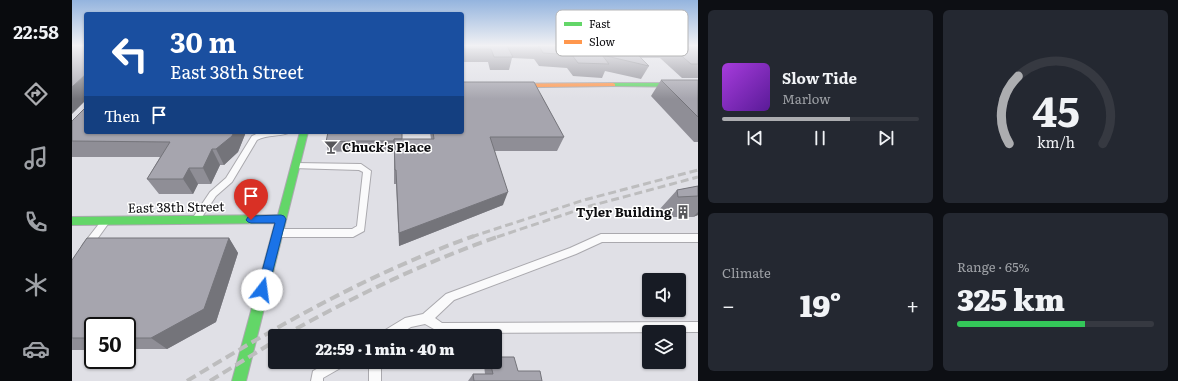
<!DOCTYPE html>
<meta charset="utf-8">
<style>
:root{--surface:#171b24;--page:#242831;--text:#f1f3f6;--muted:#9ea1a6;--line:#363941;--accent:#acadb0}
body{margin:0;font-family:Literata,serif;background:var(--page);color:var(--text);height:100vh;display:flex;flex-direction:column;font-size:15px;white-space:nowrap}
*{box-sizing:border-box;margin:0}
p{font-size:13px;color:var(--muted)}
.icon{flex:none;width:22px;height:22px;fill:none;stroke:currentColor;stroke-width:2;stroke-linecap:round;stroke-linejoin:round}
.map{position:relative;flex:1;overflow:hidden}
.sheet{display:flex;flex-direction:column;gap:10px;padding:10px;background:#0d0f14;width:480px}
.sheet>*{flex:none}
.guide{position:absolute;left:12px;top:12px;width:380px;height:122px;border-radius:4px;box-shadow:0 1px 3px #0004;background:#1a4fa0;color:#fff;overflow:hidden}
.fabs{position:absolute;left:570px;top:273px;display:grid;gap:8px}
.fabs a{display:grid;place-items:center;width:44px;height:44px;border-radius:4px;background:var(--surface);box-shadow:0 1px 3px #0004;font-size:20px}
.speed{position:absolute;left:12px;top:317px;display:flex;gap:8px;font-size:20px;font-weight:700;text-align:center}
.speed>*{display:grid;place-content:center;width:52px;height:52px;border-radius:50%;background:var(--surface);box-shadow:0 1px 3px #0004;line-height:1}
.speed .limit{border:2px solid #111;border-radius:6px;background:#fff;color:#111}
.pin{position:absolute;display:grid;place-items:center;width:34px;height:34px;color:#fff;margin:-41px -17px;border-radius:50% 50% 50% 0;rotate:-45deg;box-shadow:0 0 4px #0007}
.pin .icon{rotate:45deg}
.me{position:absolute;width:44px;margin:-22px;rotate:15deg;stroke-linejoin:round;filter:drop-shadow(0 0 3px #0008)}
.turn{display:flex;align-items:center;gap:14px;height:84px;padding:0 20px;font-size:18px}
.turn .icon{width:52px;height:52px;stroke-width:2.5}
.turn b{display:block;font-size:28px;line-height:34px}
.then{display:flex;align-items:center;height:38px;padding:0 20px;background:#0003;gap:8px;font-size:15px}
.big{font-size:30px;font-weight:800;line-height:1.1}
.sheet .tile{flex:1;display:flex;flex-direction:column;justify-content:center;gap:6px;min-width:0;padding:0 14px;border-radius:6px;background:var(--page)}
.sheet .dial{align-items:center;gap:0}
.dial svg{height:104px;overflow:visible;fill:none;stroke:var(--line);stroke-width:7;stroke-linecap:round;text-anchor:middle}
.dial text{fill:var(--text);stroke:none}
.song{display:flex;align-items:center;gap:12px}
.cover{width:48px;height:48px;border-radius:6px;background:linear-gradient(135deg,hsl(280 70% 55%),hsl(270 70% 35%))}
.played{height:4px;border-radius:2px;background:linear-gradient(90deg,var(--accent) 65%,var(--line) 65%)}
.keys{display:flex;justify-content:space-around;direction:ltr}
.heat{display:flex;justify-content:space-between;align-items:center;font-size:22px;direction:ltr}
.charge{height:6px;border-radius:3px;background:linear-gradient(90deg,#34c759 65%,var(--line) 0)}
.sheet .tiles{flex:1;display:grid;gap:10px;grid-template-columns:repeat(2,1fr)}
.trip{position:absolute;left:196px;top:329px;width:234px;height:40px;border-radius:4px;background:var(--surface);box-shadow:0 1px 3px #0004;font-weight:800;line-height:40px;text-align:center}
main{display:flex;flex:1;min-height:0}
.dock{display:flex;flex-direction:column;width:72px;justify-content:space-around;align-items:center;background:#090b0e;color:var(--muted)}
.dock .icon{width:28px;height:28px}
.dock .selected{color:var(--accent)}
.dock b{font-size:18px;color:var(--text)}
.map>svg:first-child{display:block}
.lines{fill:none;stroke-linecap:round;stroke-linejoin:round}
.lane-casing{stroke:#aaa9ae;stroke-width:2}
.fast-casing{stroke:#aaa9ae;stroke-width:2}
.slow-casing{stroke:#aaa9ae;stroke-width:2}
.lane{fill:#fafafb;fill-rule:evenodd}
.fast{fill:#63d668;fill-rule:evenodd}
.slow{fill:#ff974d;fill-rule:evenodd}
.rail-far1{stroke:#bdbdbe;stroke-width:3;stroke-dasharray:8 4;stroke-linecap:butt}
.rail{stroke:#bdbdbe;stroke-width:4;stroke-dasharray:10 5;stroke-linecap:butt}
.wall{fill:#8f8e96}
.shaded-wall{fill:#74747a}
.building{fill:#a6a5ae;stroke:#74747a}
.route{fill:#1a73e8;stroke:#114b97}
.labels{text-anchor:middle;stroke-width:3;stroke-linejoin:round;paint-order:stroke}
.poi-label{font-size:13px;font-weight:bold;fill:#0d0d10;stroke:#fff;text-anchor:start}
.street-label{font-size:13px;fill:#0d0d10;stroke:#fff}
.key{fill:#fff;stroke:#b6b6b7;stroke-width:1}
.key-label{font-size:11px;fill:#0d0d10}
</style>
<main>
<nav class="dock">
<b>22:58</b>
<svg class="icon selected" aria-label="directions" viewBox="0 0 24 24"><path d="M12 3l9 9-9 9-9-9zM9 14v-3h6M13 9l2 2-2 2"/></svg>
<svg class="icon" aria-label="music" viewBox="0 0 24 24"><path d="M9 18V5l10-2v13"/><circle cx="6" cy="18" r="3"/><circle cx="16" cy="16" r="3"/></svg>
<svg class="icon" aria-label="phone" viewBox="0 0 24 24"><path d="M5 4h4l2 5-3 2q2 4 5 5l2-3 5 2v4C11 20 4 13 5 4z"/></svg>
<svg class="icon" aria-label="climate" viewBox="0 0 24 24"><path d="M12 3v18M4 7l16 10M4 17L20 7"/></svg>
<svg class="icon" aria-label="car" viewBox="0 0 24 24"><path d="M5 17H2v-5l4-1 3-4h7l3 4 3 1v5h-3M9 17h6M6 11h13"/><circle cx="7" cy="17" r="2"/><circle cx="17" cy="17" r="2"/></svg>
</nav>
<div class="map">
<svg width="626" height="381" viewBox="0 0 626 381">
<rect width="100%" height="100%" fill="#e0e0e6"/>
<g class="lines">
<defs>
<path id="lane" d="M189,132H218C211,137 195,134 185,140L160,182L144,196L128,220H122L121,218L122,216L138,192L154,178L180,136Z
M223,163L289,164L299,171L292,231L281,237H208L205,236L204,233L205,230L208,229H280L285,226L291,172L287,170L220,168L219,166Z
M33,219L36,220L37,222L36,224L18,249L15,250L12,249L10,246L12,243L30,220Z
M529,234H626V242H530L504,254L382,300L363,318L370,323L626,322V332L369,333L353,324L339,327L324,336H309L310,332L333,318L351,314L374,294L498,248Z
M257,362H274L272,366L251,378V381H239L241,371Z
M297,362H309V381H297Z"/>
<path id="fast" d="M541,83H626V87L539,86V84Z
M228,132H236L174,381H160L203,223L0,225V217L206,215Z"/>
<path id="slow" d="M541,83L543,84V86L390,88V84Z"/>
</defs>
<use href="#lane" class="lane-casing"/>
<use href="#fast" class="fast-casing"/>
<use href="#slow" class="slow-casing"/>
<use href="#lane" class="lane"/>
<use href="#fast" class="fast"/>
<use href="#slow" class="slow"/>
<path class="rail-far1" d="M399,237L512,200L626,170
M425,237L518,206L626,177"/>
<path class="rail" d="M211,336C281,297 352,262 428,236
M115,381C209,324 298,273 402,236
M138,381L203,341"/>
</g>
<path class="wall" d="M390,46H519L523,51L527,53L528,51H547L542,46H626V78H610L588,58H569L577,66L569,79L533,71L530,78L501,76L495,68L467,66L462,59L440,58L437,70H418L416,62H390Z
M589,80H626V142H622L579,96Z
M0,121L14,132H174L166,152L152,165H148L139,184H126L121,194H87L75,179L88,157H0Z
M358,132H390L492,137L485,151H423L431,205L327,246L324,184H322V151H287L256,152L254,142L330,139H359Z
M626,186V215L621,217H587L586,211L605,190Z
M157,238L166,253L144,322L95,349H55V326H21V350H0V260Z
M414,362H423L446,371L470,381H396L401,374H413L412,365Z"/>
<path class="shaded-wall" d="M14,74V100L0,114V87Z
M162,132H174L166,152L152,165L144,149Z
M140,149L148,165L139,184L131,168Z
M117,168L126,184L121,194L111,179Z
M436,192L431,205L327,246V233Z
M626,212V215L621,217Z
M157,238L166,253L144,322L95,349L79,338Z"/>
<path class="building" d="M0,46H14V74L0,87Z
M390,46H435L441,57H422L419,49H390Z
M466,46H519L523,51L528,53V51H562L577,66L530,55L537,64L506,63L500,55L471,53L467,46Z
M598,46H626V64H619Z
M589,80H626V117Z
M390,82H462L492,137H418L436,192L327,233L324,170H323L322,139H362L361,132H390Z
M14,107V132H162L160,136L144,149H140L131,168H117L111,179H75L98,142L0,141V121Z
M256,132H330V139H322V141H287L254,142Z
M626,186V196L606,197L605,190Z
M15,238H157L132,309L79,338H55V326H21V338H0V260Z
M423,357H442L446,371H468L470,381H402L401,374H421L418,362H423Z"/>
<linearGradient id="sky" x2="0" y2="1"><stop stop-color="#94b4de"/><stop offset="0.46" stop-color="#f1f1f4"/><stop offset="1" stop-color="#f1f1f4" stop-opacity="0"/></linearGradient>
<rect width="626" height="99" fill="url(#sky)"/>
<path class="route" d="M209,215L212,216L214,219L196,290L194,294L190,296L186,294L185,290L203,223H179L176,222L174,220L176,217L179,216Z"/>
<defs>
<symbol id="bar-bare" viewBox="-9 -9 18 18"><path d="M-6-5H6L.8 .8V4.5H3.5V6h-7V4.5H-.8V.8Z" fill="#57575b" stroke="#fff" stroke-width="2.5" paint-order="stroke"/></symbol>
<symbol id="building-bare" viewBox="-9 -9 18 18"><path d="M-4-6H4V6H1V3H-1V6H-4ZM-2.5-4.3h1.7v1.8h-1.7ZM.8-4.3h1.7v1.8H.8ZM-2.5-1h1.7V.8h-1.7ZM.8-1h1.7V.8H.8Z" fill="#57575b" stroke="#fff" stroke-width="2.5" paint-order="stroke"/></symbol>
</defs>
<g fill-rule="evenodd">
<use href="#bar-bare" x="249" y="137" width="20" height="20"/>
<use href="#building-bare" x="601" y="202" width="20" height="20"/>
</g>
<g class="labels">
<g class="poi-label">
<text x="270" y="152">Chuck's Place</text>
<text x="600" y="217" text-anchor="end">Tyler Building</text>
</g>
<g class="street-label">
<text transform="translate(104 207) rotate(-1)" y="5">East 38th Street</text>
</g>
</g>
<rect x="484" y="10" width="132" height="46" rx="6" class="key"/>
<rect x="492" y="22" width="18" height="4" fill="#63d668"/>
<rect x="492" y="40" width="18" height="4" fill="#ff974d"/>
<g class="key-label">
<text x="517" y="28">Fast</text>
<text x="517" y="46">Slow</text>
</g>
</svg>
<div class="fabs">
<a><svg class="icon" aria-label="sound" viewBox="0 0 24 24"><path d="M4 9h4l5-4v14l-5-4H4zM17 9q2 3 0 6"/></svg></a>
<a><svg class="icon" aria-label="layers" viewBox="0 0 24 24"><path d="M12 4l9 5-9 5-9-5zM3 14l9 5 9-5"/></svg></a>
</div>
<div class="speed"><div class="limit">50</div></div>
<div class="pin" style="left:179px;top:220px;background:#d93025"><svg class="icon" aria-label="arrive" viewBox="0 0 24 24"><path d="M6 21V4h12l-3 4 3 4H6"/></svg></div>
<svg class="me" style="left:190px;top:290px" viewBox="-20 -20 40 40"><circle r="19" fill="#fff"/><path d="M0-13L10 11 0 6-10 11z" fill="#1a73e8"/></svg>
<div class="trip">22:59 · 1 min · 40 m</div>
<div class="guide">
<div class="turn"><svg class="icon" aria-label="left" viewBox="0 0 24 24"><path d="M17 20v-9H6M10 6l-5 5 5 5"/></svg><div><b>30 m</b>East 38th Street</div></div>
<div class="then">Then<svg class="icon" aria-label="arrive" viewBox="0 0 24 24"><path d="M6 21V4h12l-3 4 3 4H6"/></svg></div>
</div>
</div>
<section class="sheet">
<div class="tiles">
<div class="tile">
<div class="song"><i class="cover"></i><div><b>Slow Tide</b><p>Marlow</p></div></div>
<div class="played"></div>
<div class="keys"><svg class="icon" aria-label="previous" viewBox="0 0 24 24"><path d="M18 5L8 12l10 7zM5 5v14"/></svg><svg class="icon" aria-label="pause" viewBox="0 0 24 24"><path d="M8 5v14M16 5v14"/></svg><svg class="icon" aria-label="next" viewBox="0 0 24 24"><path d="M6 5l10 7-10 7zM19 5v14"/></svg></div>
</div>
<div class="tile dial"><svg viewBox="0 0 100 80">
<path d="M14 69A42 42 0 1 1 86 69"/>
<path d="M14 69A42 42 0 0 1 21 17" stroke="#acadb0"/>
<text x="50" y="56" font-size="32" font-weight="700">45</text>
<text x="50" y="72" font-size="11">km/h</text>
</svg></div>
<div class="tile"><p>Climate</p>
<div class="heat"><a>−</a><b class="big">19°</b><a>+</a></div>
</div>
<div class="tile"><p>Range · 65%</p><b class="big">325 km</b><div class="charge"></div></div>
</div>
</section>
</main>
